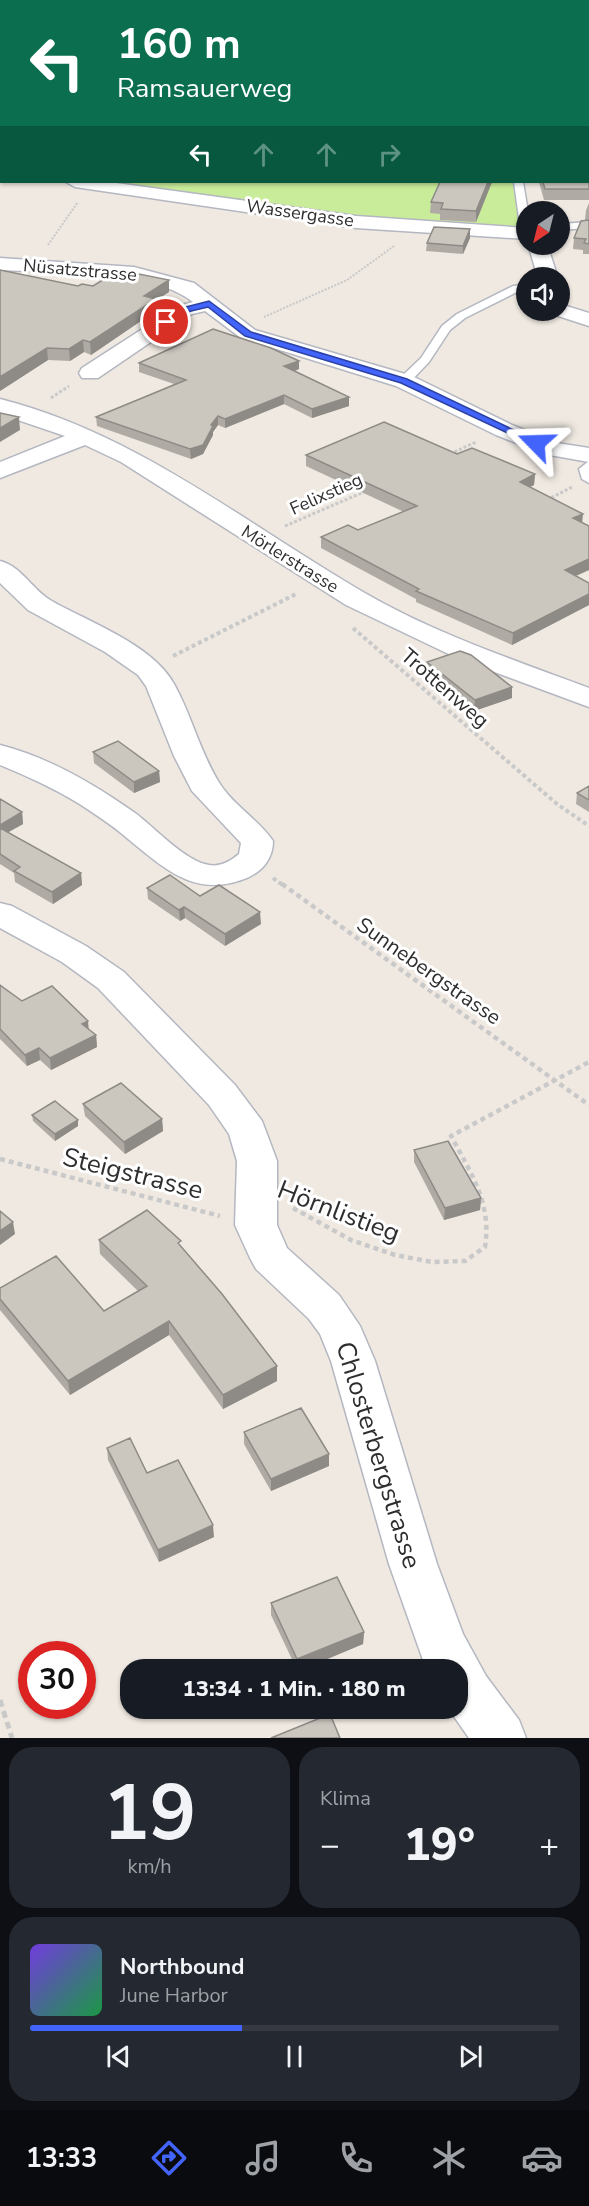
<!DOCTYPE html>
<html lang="de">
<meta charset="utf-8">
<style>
:root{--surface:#171b24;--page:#242831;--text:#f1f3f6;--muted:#9ea1a6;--line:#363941;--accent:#4264fb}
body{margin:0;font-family:"Nunito Sans",sans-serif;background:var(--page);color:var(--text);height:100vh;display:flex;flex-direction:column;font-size:22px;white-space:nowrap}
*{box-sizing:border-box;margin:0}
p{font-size:20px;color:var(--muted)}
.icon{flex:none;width:33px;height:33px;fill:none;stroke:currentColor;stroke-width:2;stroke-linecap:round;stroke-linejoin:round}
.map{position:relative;height:1738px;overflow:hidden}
.panel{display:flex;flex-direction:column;gap:9px;padding:9px;background:#0d0f14;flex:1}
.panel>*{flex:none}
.hud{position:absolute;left:0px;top:0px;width:590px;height:183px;box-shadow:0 2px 4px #0004;background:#0b6e4f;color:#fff;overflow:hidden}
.needle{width:39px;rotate:215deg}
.controls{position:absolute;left:516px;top:201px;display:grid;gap:12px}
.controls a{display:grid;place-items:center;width:54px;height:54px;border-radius:50%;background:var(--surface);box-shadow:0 2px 4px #0004;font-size:30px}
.speed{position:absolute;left:18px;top:1641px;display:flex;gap:12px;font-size:30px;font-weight:700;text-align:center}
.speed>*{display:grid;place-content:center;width:78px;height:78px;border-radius:50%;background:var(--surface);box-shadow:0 2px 4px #0004;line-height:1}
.speed .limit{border:9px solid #d22;background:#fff;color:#111}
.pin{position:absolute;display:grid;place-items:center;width:51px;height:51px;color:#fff;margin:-26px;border:3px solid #fff;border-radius:50%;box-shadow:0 2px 6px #0007}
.me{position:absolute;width:66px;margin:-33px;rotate:292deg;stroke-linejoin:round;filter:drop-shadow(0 0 4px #0008)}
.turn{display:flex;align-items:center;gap:21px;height:126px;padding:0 18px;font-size:27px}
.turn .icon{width:78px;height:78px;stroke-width:2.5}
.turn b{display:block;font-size:42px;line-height:51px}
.lanes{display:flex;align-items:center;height:57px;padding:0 18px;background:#0003;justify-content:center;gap:30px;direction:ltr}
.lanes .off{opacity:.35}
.big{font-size:45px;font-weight:800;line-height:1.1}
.panel .card{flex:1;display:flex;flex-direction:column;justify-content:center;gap:9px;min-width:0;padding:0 21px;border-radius:24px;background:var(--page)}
.panel .dial{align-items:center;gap:0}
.dial b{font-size:78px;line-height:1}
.song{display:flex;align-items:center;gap:18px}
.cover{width:72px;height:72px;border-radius:9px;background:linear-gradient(135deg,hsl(260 70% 55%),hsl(140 70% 35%))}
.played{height:6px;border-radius:3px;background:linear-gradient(90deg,var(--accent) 40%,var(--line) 40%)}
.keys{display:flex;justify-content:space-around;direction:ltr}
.heat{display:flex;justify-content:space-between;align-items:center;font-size:33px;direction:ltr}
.panel .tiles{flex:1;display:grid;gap:9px;grid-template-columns:1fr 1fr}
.card:last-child{grid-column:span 2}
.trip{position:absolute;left:120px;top:1659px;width:348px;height:60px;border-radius:24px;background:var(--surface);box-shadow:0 2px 4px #0004;font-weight:800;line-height:60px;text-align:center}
.tabs{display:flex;height:96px;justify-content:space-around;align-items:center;background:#090b0e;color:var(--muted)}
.tabs .icon{width:42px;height:42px}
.tabs .selected{color:var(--accent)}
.tabs b{font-size:27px;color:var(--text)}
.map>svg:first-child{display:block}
.pitch{fill:#c9ec9a}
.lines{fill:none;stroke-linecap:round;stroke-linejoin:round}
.service-casing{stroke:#b4b7c1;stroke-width:3}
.minor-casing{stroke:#b4b7c1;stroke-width:3}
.path-far4{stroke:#c9c9c9;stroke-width:2;stroke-dasharray:2 1.5;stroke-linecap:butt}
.path-far3{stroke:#c9c9c9;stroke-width:3;stroke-dasharray:3 2;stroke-linecap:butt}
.path-far2{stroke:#c9c9c9;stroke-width:4;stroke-dasharray:4 3;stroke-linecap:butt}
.path-far1{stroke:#c9c9c9;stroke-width:4.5;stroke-dasharray:5 4;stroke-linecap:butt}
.path{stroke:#c9c9c9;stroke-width:5;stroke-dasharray:7 4.5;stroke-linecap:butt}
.service{fill:#fff;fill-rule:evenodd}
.minor{fill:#fff;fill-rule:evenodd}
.wall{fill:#afaba4}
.shaded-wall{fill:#8e8b86}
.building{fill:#cbc7bf;stroke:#8e8b86;stroke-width:1.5}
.route{fill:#4264fb;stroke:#2b41a3;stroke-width:1.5}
.labels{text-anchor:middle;stroke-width:6;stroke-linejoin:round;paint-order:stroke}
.far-street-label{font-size:18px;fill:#2e2e2e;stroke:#fff}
.street-label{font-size:21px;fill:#2e2e2e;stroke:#fff}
.near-street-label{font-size:26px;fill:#2e2e2e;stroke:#fff}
</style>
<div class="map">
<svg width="589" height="1738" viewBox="0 0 589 1738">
<rect width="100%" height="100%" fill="#efe9e1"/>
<path class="pitch" d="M91,182H516L521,232L419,228Z"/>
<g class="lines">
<defs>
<path id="service" d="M534,0H542V2H534Z
M514,182H523L528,212L526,236L521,233Z
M589,222V228L560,230V224Z
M526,285V291H519L465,318L450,330L429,362L408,384H400V378L421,358L442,326L457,314L513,286Z
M589,461V483L582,479L579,469Z"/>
<path id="minor" d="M0,168H2V178H0Z
M66,182H109L356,216L526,228V239L356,228L75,187Z
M528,244H547L558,278H538Z
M0,258L134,267L194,283L255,330L412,376L512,425L557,443L589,448V462L544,454L496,435L396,386L241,338L205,311L192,314L98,378H82L79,373L82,368L178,306L193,302C152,269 53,273 0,270Z
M560,304L589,313V326L552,314L549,310H560Z
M0,399C135,433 245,523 363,592C433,633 514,660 589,688V707L459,659L346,605L121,462L85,445L0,478V462L65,436L0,414Z
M0,561C21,566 32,589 50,600C88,622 152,644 174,684C192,716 200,753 220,784C234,806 259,820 273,841C273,857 264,870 249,877C196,900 165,869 127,838C112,825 95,814 78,803C53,788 27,776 0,765V745C48,757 94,784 135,813C154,827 186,862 209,865C220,867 231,861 239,854L241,843L192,791L174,756L146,686L138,675L105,652L28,610L0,583Z
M0,903L12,906L86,946L124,972L235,1085L262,1121L277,1161V1225L287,1248L339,1295L360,1326L375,1361L437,1564L463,1634L486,1676L519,1720L526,1738H469L448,1708H458V1670H428L423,1660L389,1564L331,1361L320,1334L309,1319L256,1269L250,1258L235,1225L237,1161L229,1134L209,1105L98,988L62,962L0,928Z"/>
</defs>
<use href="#service" class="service-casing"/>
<use href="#minor" class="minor-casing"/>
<path class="path-far4" d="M48,245L78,202
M264,317L347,280L394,246"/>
<path class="path-far3" d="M51,398L69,386
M450,454L476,442
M547,500L572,487
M285,526L366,491"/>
<path class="path-far2" d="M353,628L557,804L589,826
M173,656L298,593
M273,878L284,886"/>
<path class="path-far1" d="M282,884L589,1105
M0,1159L220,1216
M293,1208L351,1240L395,1255L432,1262L465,1261L485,1247C492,1204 471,1173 451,1136L589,1062"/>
<path class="path" d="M0,1700L12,1738"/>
<use href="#service" class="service"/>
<use href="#minor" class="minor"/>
</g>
<path class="wall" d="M589,173V200H544L539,182H588Z
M440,182H492L476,222L440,220V214L430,213L431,202Z
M589,203V254H583V250L573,249L574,238L585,220L586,210Z
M470,229V238L463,254L426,251L427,243Z
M169,280V292L156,300L157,310L91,355L84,352L70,361L48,360L0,391L78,286Z
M299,361V369L295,371L349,406L312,418L284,404L225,428L218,425L213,432V435L203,454L191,459L97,426L96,417L174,384L139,372V363Z
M457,454L535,474L534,485L530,487L582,523L589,526V570L576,576L589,583V605L512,645L416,602V599L321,548V537L358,530L404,512L306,466V455Z
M427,662L512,687V698L474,711L427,672Z
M93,752L159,771L160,782L134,793L94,763Z
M589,786V812L576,804L577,793Z
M0,799L22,812L23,824L8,832L81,873L82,885L53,904L15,882L14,873L0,864Z
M147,888L200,896L261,924L225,946L185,918L180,921L148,899Z
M0,985L22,1001L89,1030L96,1035L97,1047L51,1070L40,1060L27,1066L0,1039Z
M83,1104L162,1119L163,1131L125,1154L85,1116Z
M32,1115L78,1126L55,1141L33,1121Z
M414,1150L481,1198L480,1210L444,1220L414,1162Z
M99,1240L181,1247L277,1366V1381L223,1409L169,1335L70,1395L0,1310V1288L104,1311L138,1291L100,1254Z
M244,1432L329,1454V1466L271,1491L244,1444Z
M107,1448L147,1473L214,1537L159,1562L108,1460Z
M271,1603L364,1632L363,1644L301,1670H297L271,1615Z"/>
<path class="shaded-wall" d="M488,182H492L476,222V211Z
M470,229V238L463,254V246Z
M169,280V292L156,300L157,310L91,355L90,342L144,296Z
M83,340L84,352L70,361L69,349Z
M47,348L48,360L0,391V377Z
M299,361V369L284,375V366Z
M284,395V404L225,428V419Z
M349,397V406L312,418V409Z
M218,416V425L213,432V435L203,454L191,459L190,449Z
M19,417L20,430L0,442V428Z
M535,474L534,485L519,492L520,482Z
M583,514L582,525L573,518Z
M589,559V570L564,581L565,570Z
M589,594V605L512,645L513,633Z
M512,687V698L474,711L475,700Z
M159,771L160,782L134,793V782Z
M22,812L23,824L0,837V825Z
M81,873L82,885L53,904L52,892Z
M184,907L185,918L180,921L179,910Z
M260,912L261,924L225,946V934Z
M88,1021L89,1032L82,1024Z
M96,1035L97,1047L51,1070L50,1058Z
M39,1048L40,1060L27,1066L25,1055Z
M162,1119L163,1131L125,1154L124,1142Z
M78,1120V1126L55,1141V1134Z
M481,1198L480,1210L444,1220L445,1208Z
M13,1222L15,1234L0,1245V1231Z
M169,1321V1335L70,1395L68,1381Z
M277,1366V1381L223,1409V1395Z
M329,1454V1466L271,1491V1479Z
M213,1525L214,1537L159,1562L158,1550Z
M364,1632L363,1644L301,1670H297V1659Z"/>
<path class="building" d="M588,171L589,173V189H545L543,182H588Z
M440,182H488L476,211L441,209L443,203L431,202Z
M589,220V244L584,243L586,239L574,238L581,221Z
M434,227L470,229L463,246L427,243Z
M0,270L78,286L82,284L93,286L119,270L169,280L144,296L156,299L90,342L83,340L69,349L47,348L0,377Z
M213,329L271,348L299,361L284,366L349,397L312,409L284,395L225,419L218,416L211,425L213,426L203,445L190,449L96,417L186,380L139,363Z
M0,413L19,417L0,428Z
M384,422L457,454L472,448L535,474L520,482L583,514L573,518L589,526V559L565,570L589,583V594L513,633L416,591L419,589L321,537L348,525L358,530L417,506L306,455Z
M460,651L471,655L512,687L475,700L427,662Z
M118,741L159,771L134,782L93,752Z
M589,786V800L577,793Z
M0,799L22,812L0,825Z
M0,828L81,873L52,892L14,871L20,867L0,854Z
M170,875L200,896L219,885L260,912L225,934L184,907L179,910L147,888Z
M0,985L22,1001L52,986L88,1021L82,1024L96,1035L50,1058L39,1048L25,1055L0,1029Z
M121,1083L162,1119L124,1142L83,1104Z
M55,1101L78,1120L55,1134L32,1115Z
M448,1141L481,1198L445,1208L414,1150Z
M147,1210L181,1241L178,1243L222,1294L277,1366L223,1395L169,1321L68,1381L0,1299V1288L56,1256L104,1311L147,1286L99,1240Z
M0,1211L13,1222L0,1231Z
M301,1408L329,1454L271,1479L244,1432Z
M130,1438L147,1473L178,1460L213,1525L158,1550L107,1448Z
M337,1577L364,1632L297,1659L271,1603Z
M330,1714L340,1738H271Z"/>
<path class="route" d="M209,301L251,332L407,379L541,443L533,445L401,383L245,336L208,307L187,312L169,324L161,322L182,308Z"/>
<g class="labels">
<g class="far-street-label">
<text transform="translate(300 213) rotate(8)" y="6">Wassergasse</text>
<text transform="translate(80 270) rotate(5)" y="6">Nüsatzstrasse</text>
<text transform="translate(326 494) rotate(-24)" y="6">Felixstieg</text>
<text transform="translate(290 559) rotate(32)" y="6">Mörlerstrasse</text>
</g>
<g class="street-label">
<text transform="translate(445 688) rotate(41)" y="7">Trottenweg</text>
<text transform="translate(429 971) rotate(35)" y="7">Sunnebergstrasse</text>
</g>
<g class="near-street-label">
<text transform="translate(133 1173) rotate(14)" y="9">Steigstrasse</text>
<text transform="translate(339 1211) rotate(21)" y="9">Hörnlistieg</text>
<text transform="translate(379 1455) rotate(73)" y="9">Chlosterbergstrasse</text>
</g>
</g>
</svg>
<div class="controls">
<a><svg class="needle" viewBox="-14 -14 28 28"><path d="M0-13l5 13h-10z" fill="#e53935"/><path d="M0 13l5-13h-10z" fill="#9ea1a6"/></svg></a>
<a><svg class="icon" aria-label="sound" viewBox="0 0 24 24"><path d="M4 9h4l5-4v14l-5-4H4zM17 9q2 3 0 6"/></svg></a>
</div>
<div class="speed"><div class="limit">30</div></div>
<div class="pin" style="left:166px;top:322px;background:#d93025"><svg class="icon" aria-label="arrive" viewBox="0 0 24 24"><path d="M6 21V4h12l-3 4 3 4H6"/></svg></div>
<svg class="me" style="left:536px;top:443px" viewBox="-20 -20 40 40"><path d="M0-17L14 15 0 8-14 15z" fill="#4264fb" stroke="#fff" stroke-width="4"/></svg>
<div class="trip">13:34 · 1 Min. · 180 m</div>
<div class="hud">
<div class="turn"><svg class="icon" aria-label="left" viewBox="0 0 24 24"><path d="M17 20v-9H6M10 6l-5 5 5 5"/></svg><div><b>160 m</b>Ramsauerweg</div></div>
<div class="lanes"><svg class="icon" aria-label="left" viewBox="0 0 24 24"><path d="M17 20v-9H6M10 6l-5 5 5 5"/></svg><svg class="icon off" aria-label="ahead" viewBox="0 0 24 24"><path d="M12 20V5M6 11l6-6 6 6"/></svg><svg class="icon off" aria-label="ahead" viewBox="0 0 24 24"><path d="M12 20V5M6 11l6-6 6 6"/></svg><svg class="icon off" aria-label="right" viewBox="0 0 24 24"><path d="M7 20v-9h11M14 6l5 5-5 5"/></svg></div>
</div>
</div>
<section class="panel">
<div class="tiles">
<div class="card dial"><b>19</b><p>km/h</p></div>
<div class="card"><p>Klima</p>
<div class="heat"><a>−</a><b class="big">19°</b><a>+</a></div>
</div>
<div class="card">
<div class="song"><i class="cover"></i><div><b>Northbound</b><p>June Harbor</p></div></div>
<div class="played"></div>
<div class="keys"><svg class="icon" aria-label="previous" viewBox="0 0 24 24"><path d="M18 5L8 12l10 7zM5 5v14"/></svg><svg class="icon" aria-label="pause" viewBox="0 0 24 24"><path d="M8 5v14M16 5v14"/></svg><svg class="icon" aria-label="next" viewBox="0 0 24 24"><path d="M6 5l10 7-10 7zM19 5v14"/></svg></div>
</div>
</div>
</section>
<nav class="tabs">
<b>13:33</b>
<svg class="icon selected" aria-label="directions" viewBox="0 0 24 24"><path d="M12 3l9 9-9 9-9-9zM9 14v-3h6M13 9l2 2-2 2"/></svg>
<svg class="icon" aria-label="music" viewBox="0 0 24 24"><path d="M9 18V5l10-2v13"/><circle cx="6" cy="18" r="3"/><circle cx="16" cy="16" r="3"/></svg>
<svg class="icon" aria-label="phone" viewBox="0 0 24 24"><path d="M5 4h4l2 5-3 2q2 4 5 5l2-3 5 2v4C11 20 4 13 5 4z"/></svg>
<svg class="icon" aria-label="climate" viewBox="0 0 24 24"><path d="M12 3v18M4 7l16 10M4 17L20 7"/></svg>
<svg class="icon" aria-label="car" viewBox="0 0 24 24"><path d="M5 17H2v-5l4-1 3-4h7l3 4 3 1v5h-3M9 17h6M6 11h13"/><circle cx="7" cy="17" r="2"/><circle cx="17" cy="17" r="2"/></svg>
</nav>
